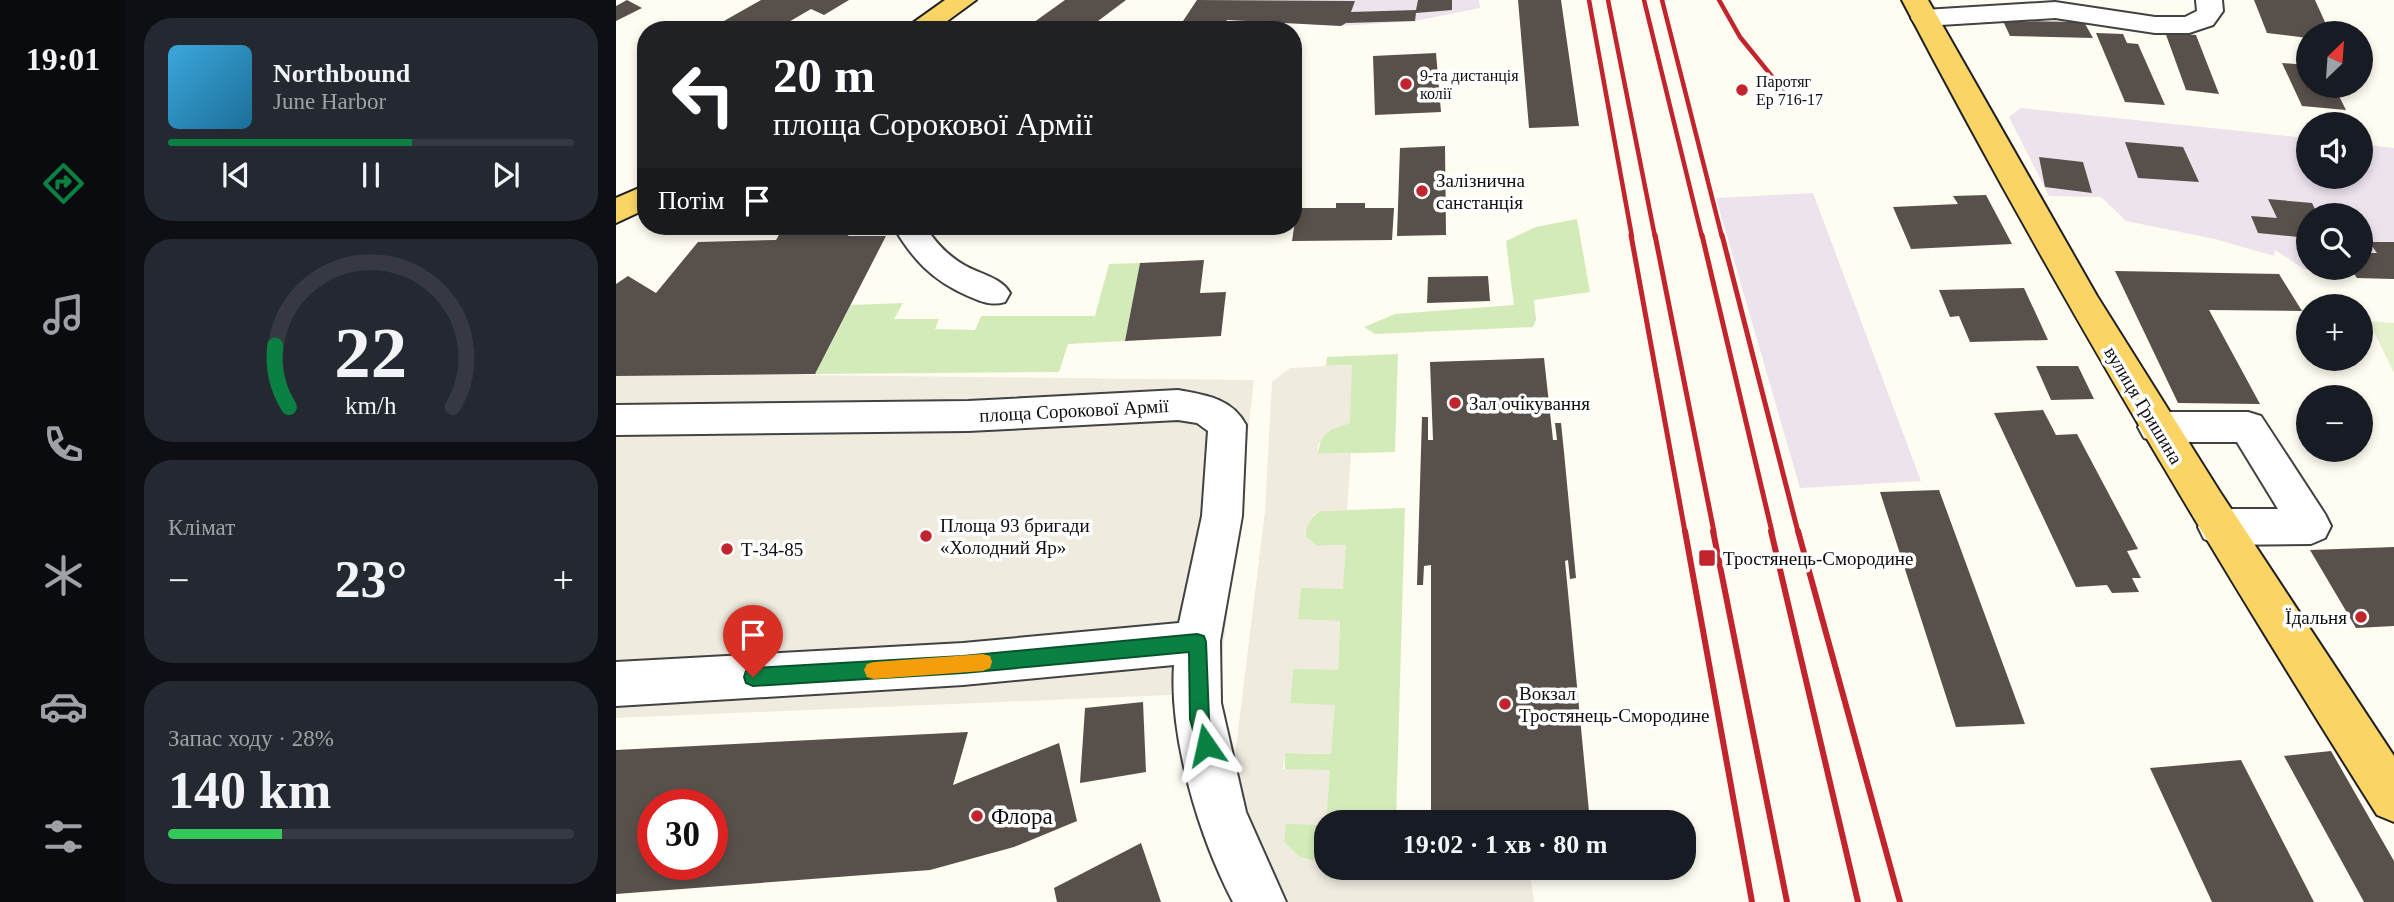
<!DOCTYPE html>
<html lang="uk">
<meta charset="utf-8">
<style>
:root{--surface:#171b24;--page:#242831;--text:#f1f3f6;--muted:#9ea1a6;--line:#363941;--accent:#0b8043}
body{margin:0;font-family:Georgia,serif;background:var(--page);color:var(--text);height:100vh;display:flex;flex-direction:column;font-size:26px;white-space:nowrap}
*{box-sizing:border-box;margin:0}
p{font-size:23px;color:var(--muted)}
.icon{flex:none;width:38px;height:38px;fill:none;stroke:currentColor;stroke-width:2;stroke-linecap:round;stroke-linejoin:round}
.map{position:relative;flex:1;overflow:hidden}
.sheet{display:flex;flex-direction:column;gap:18px;padding:18px;background:#0d0f14;width:490px}
.sheet>*{flex:none}
.banner{position:absolute;left:21px;top:21px;width:665px;height:214px;border-radius:28px;box-shadow:0 4px 10px #0003;background:#202124;color:#fff;overflow:hidden}
.needle{width:46px;rotate:25deg}
.controls{position:absolute;left:1680px;top:21px;display:grid;gap:14px}
.controls a{display:grid;place-items:center;width:77px;height:77px;border-radius:50%;background:var(--surface);box-shadow:0 4px 10px #0003;font-size:35px}
.speed{position:absolute;left:21px;top:789px;display:flex;gap:14px;font-size:35px;font-weight:700;text-align:center}
.speed>*{display:grid;place-content:center;width:91px;height:91px;border-radius:50%;background:var(--surface);box-shadow:0 4px 10px #0003;line-height:1}
.speed .limit{border:10px solid #d22;background:#fff;color:#111}
.pin{position:absolute;display:grid;place-items:center;width:60px;height:60px;color:#fff;margin:-72px -30px;border-radius:50% 50% 50% 0;rotate:-45deg;box-shadow:0 0 7px #0007}
.pin .icon{rotate:45deg}
.me{position:absolute;width:77px;margin:-38px;rotate:349deg;stroke-linejoin:round;filter:drop-shadow(0 0 5px #0008)}
.turn{display:flex;align-items:center;gap:24px;height:147px;padding:0 21px;font-size:32px}
.turn .icon{width:91px;height:91px;stroke-width:2.5}
.turn b{display:block;font-size:49px;line-height:60px}
.then{display:flex;align-items:center;height:66px;padding:0 21px;background:#0003;gap:14px;font-size:26px}
.big{font-size:52px;font-weight:600;line-height:1.1}
.sheet .card{flex:1;display:flex;flex-direction:column;justify-content:center;gap:10px;min-width:0;padding:0 24px;border-radius:28px;background:var(--page)}
.sheet .dial{align-items:center;gap:0}
.dial svg{height:182px;overflow:visible;fill:none;stroke:var(--line);stroke-width:7;stroke-linecap:round;text-anchor:middle}
.dial text{fill:var(--text);stroke:none}
.song{display:flex;align-items:center;gap:21px}
.cover{width:84px;height:84px;border-radius:10px;background:linear-gradient(135deg,hsl(200 70% 55%),hsl(200 70% 35%))}
.played{height:7px;border-radius:4px;background:linear-gradient(90deg,var(--accent) 60%,var(--line) 60%)}
.keys{display:flex;justify-content:space-around;direction:ltr}
.heat{display:flex;justify-content:space-between;align-items:center;font-size:38px;direction:ltr}
.charge{height:10px;border-radius:5px;background:linear-gradient(90deg,#34c759 28%,var(--line) 0)}
.trip{position:absolute;left:698px;top:810px;width:382px;height:70px;border-radius:28px;background:var(--surface);box-shadow:0 4px 10px #0003;font-weight:600;line-height:70px;text-align:center}
main{display:flex;flex:1;min-height:0}
.menu{display:flex;flex-direction:column;width:126px;justify-content:space-around;align-items:center;background:#090b0e;color:var(--muted)}
.menu .icon{width:49px;height:49px}
.menu .selected{color:var(--accent)}
.menu b{font-size:32px;color:var(--text)}
.map>svg:first-child{display:block}
.industrial{fill:#ece3ed}
.green{fill:#d3ebb9}
.pitch{fill:#e5f1cb}
.plaza{fill:#f0ebdf}
.building{fill:#58504b;fill-rule:evenodd}
.lines{fill:none;stroke-linecap:round;stroke-linejoin:round}
.minor-casing{stroke:#424242;stroke-width:4}
.major-casing{stroke:#202020;stroke-width:4}
.minor{fill:#fff;fill-rule:evenodd}
.major{fill:#fad565;fill-rule:evenodd}
.rail-far2{stroke:#c2242d;stroke-width:4.5}
.rail-far1{stroke:#c2242d;stroke-width:5}
.rail{stroke:#c2242d;stroke-width:6}
.route{fill:#0b8043;stroke:#07532c;stroke-width:2}
.slow{fill:#f59e0b}
.poi-dot{fill:#c2242d;stroke:#fff;stroke-width:2.5}
.labels{text-anchor:middle;stroke-width:7;stroke-linejoin:round;paint-order:stroke}
.far-poi-label{font-size:16px;fill:#0f0f0f;stroke:#fff;text-anchor:start}
.poi-label{font-size:19px;fill:#0f0f0f;stroke:#fff;text-anchor:start}
.street-label{font-size:19px;fill:#0f0f0f;stroke:#fff}
.near-poi-label{font-size:23px;fill:#0f0f0f;stroke:#fff;text-anchor:start}
</style>
<main>
<nav class="menu">
<b>19:01</b>
<svg class="icon selected" aria-label="directions" viewBox="0 0 24 24"><path d="M12 3l9 9-9 9-9-9zM9 14v-3h6M13 9l2 2-2 2"/></svg>
<svg class="icon" aria-label="music" viewBox="0 0 24 24"><path d="M9 18V5l10-2v13"/><circle cx="6" cy="18" r="3"/><circle cx="16" cy="16" r="3"/></svg>
<svg class="icon" aria-label="phone" viewBox="0 0 24 24"><path d="M5 4h4l2 5-3 2q2 4 5 5l2-3 5 2v4C11 20 4 13 5 4z"/></svg>
<svg class="icon" aria-label="climate" viewBox="0 0 24 24"><path d="M12 3v18M4 7l16 10M4 17L20 7"/></svg>
<svg class="icon" aria-label="car" viewBox="0 0 24 24"><path d="M5 17H2v-5l4-1 3-4h7l3 4 3 1v5h-3M9 17h6M6 11h13"/><circle cx="7" cy="17" r="2"/><circle cx="17" cy="17" r="2"/></svg>
<svg class="icon" aria-label="filters" viewBox="0 0 24 24"><path d="M4 7h16M4 17h16"/><circle cx="9" cy="7" r="2"/><circle cx="15" cy="17" r="2"/></svg>
</nav>
<section class="sheet">
<div class="card">
<div class="song"><i class="cover"></i><div><b>Northbound</b><p>June Harbor</p></div></div>
<div class="played"></div>
<div class="keys"><svg class="icon" aria-label="previous" viewBox="0 0 24 24"><path d="M18 5L8 12l10 7zM5 5v14"/></svg><svg class="icon" aria-label="pause" viewBox="0 0 24 24"><path d="M8 5v14M16 5v14"/></svg><svg class="icon" aria-label="next" viewBox="0 0 24 24"><path d="M6 5l10 7-10 7zM19 5v14"/></svg></div>
</div>
<div class="card dial"><svg viewBox="0 0 100 80">
<path d="M14 69A42 42 0 1 1 86 69"/>
<path d="M14 69A42 42 0 0 1 8 42" stroke="#0b8043"/>
<text x="50" y="56" font-size="32" font-weight="700">22</text>
<text x="50" y="72" font-size="11">km/h</text>
</svg></div>
<div class="card"><p>Клімат</p>
<div class="heat"><a>−</a><b class="big">23°</b><a>+</a></div>
</div>
<div class="card"><p>Запас ходу · 28%</p><b class="big">140 km</b><div class="charge"></div></div>
</section>
<div class="map">
<svg width="1778" height="902" viewBox="0 0 1778 902">
<rect width="100%" height="100%" fill="#fffcf1"/>
<path class="industrial" d="M581,0H863L864,8L799,21L725,26L612,20L605,30H561Z
M1405,108L1692,138V177H1745V144L1778,148V279L1741,278L1734,268H1745V215H1692V268H1707L1688,269L1659,250L1658,256L1599,239L1510,221L1485,197L1433,196L1393,117Z
M1197,193L1305,481L1184,488L1100,198Z"/>
<path class="green" d="M961,219L974,292L918,300L920,320L917,327L759,334L748,327L779,314L898,305L890,241L920,227Z
M524,263L509,341L452,344L443,372L199,374L235,305L287,303L278,319H323L319,329L359,330L365,316H479L493,264Z
M782,354L779,452L702,454L705,437L720,426L735,365L710,366L711,357Z
M789,508L780,822H710V864L683,857L668,842L669,753L715,754L674,703L677,669H722L724,621L681,620L684,588L729,545L701,546L690,537C688,524 695,517 705,511Z"/>
<path class="pitch" d="M1753,321L1778,323V373Z"/>
<path class="plaza" d="M736,365L734,423L712,431L702,445V454L735,453L731,510L705,511L697,516L689,530L690,537L701,546L730,545L727,589L685,588L682,619L724,621L722,670L677,669L674,703L719,705L715,754L669,753L667,769L714,770L710,825L670,824L668,842L683,857L710,864V868H913L918,902H664L625,831L618,764L649,511L656,382L674,368Z
M0,373L638,380L602,693L0,718Z"/>
<path class="building" d="M11,0L26,8L0,21V6Z
M145,0H233L208,15L195,9L159,30H92Z
M449,0H510L470,30H407Z
M581,0L739,1L735,12L800,10L802,0H836V10L800,13L799,21L730,23L725,26L611,20L605,30H561Z
M902,0H945L963,126L913,128Z
M1638,0H1699L1714,33H1692V38L1651,33Z
M1387,21L1468,22L1477,38L1394,36Z
M1549,32L1580,35L1603,94L1570,90Z
M1480,33L1507,34L1511,43L1522,44L1549,105L1509,102Z
M820,53L825,112L759,115L757,56Z
M1666,63L1692,65V86H1718L1730,110L1686,106Z
M1509,142L1567,147L1583,182L1522,178Z
M829,146L830,235L781,236L784,148Z
M1423,157L1467,162L1476,193L1429,187Z
M1370,195L1396,244L1295,249L1277,207L1342,204L1337,196Z
M1652,199L1696,203L1702,215H1692V238L1642,233L1635,216L1661,218Z
M720,203H749V208H778L776,240L676,241L681,208H720Z
M168,226H237L232,236H270L199,374L0,376V284L12,276L40,293L82,242L160,240Z
M1753,242H1778V279L1741,278L1734,268H1745V253H1761Z
M588,260L584,293L610,292L605,336L509,341L524,263Z
M1499,271L1663,274L1686,311L1593,310L1644,404L1562,403Z
M872,276L874,301L811,303L812,277Z
M1408,288L1432,340L1354,342L1343,316L1334,317L1323,290Z
M928,358L937,440H941L939,423H945L948,452L960,578L954,579L952,560L949,561L974,822H815V565L808,566L807,585H801L806,417H812V440H817L814,362Z
M1420,366H1462L1478,399L1435,400Z
M1427,410L1440,435L1461,434L1522,549L1511,551L1525,578H1516L1523,592L1496,593L1491,585L1460,587L1378,413Z
M1323,490L1409,724L1340,727L1264,492Z
M1778,547V626L1740,628L1694,550Z
M527,702L530,772L464,783L469,708Z
M352,732L337,785L443,743L461,821L398,847L314,870L0,894V750ZM37,805H96V864H37Z
M1715,751L1778,861V902H1748L1668,756Z
M1625,760L1698,902H1596L1534,768Z
M525,843L545,902H441L438,888Z"/>
<g class="lines">
<defs>
<path id="minor" d="M1580,0H1606L1607,11L1597,25L1573,33H1539L1439,18L1308,26L1299,24L1295,18L1299,12L1308,10L1439,2L1539,17H1569L1581,11Z
M277,226H309C319,242 331,255 348,265C363,274 385,277 394,293L389,302C375,306 366,302 352,296C316,280 297,260 277,226Z
M562,390C589,395 616,398 630,425L626,516L604,641L605,703L630,812L670,902H617C583,837 553,738 558,665L347,685L0,706V662L347,643L563,623L586,516L592,431L581,423L562,420L352,431L0,435V405L352,401Z
M1541,412H1632L1645,416L1709,514L1715,526L1709,538L1695,544L1602,545L1588,539L1582,527L1588,515L1602,509H1662L1621,442H1541L1528,438L1522,427L1528,416Z"/>
<path id="major" d="M329,0H360L319,30H287Z
M1286,0H1312L1481,296L1604,492L1778,756V822L1761,815C1593,549 1432,279 1286,0Z
M30,185V209L0,223V198Z"/>
</defs>
<use href="#minor" class="minor-casing"/>
<use href="#major" class="major-casing"/>
<use href="#minor" class="minor"/>
<use href="#major" class="major"/>
<path class="rail-far2" d="M973,0L1016,237
M992,0L1039,237
M1028,0L1086,237
M1046,0L1106,237
M1103,0L1124,37L1167,90"/>
<path class="rail-far1" d="M1015,235L1069,532
M1039,235L1098,532
M1086,235L1156,532
M1106,235L1182,532"/>
<path class="rail" d="M1069,531L1136,902
M1097,531L1171,902
M1155,531L1242,902
M1182,531L1284,902"/>
</g>
<path class="route" d="M581,634L588,636L590,642L593,719L600,745L597,752L590,754L583,752L574,719L573,652L347,673L137,686L130,683L128,677L130,671L137,668L347,656Z"/>
<path class="slow" d="M367,654L374,656L376,662L374,668L367,671L258,679L251,677L248,670L251,664L258,662Z"/>
<g class="poi-dot">
<circle cx="790" cy="84" r="7"/>
<circle cx="1126" cy="90" r="7"/>
<circle cx="806" cy="191" r="7"/>
<circle cx="839" cy="403" r="7"/>
<circle cx="310" cy="536" r="7"/>
<circle cx="111" cy="549" r="7"/>
<rect x="1082" y="549" width="18" height="18" rx="3.5"/>
<circle cx="1745" cy="617" r="7"/>
<circle cx="889" cy="704" r="7"/>
<circle cx="361" cy="816" r="7"/>
</g>
<g class="labels">
<g class="far-poi-label">
<text x="804" y="81">9-та дистанція<tspan x="804" dy="18">колії</tspan></text>
<text x="1140" y="87">Паротяг<tspan x="1140" dy="18">Ер 716-17</tspan></text>
</g>
<g class="poi-label">
<text x="820" y="187">Залізнична<tspan x="820" dy="22">санстанція</tspan></text>
<text x="853" y="410">Зал очікування</text>
<text x="324" y="532">Площа 93 бригади<tspan x="324" dy="22">«Холодний Яр»</tspan></text>
<text x="125" y="556">Т-34-85</text>
<text x="1107" y="565">Тростянець-Смородине</text>
<text x="1731" y="624" text-anchor="end">Їдальня</text>
<text x="903" y="700">Вокзал<tspan x="903" dy="22">Тростянець-Смородине</tspan></text>
</g>
<g class="street-label">
<text transform="translate(1528 405) rotate(59)" y="7">вулиця Гришина</text>
<text transform="translate(458 410) rotate(-3)" y="7">площа Сорокової Армії</text>
</g>
<g class="near-poi-label">
<text x="375" y="824">Флора</text>
</g>
</g>
</svg>
<div class="controls">
<a><svg class="needle" viewBox="-14 -14 28 28"><path d="M0-13l5 13h-10z" fill="#e53935"/><path d="M0 13l5-13h-10z" fill="#9ea1a6"/></svg></a>
<a><svg class="icon" aria-label="sound" viewBox="0 0 24 24"><path d="M4 9h4l5-4v14l-5-4H4zM17 9q2 3 0 6"/></svg></a>
<a><svg class="icon" aria-label="search" viewBox="0 0 24 24"><circle cx="10" cy="10" r="6"/><path d="M15 15l6 6"/></svg></a>
<a>+</a>
<a>−</a>
</div>
<div class="speed"><div class="limit">30</div></div>
<div class="pin" style="left:137px;top:677px;background:#d93025"><svg class="icon" aria-label="arrive" viewBox="0 0 24 24"><path d="M6 21V4h12l-3 4 3 4H6"/></svg></div>
<svg class="me" style="left:590px;top:745px" viewBox="-20 -20 40 40"><path d="M0-17L14 15 0 8-14 15z" fill="#0b8043" stroke="#fff" stroke-width="4"/></svg>
<div class="trip">19:02 · 1 хв · 80 m</div>
<div class="banner">
<div class="turn"><svg class="icon" aria-label="left" viewBox="0 0 24 24"><path d="M17 20v-9H6M10 6l-5 5 5 5"/></svg><div><b>20 m</b>площа Сорокової Армії</div></div>
<div class="then">Потім<svg class="icon" aria-label="arrive" viewBox="0 0 24 24"><path d="M6 21V4h12l-3 4 3 4H6"/></svg></div>
</div>
</div>
</main>
